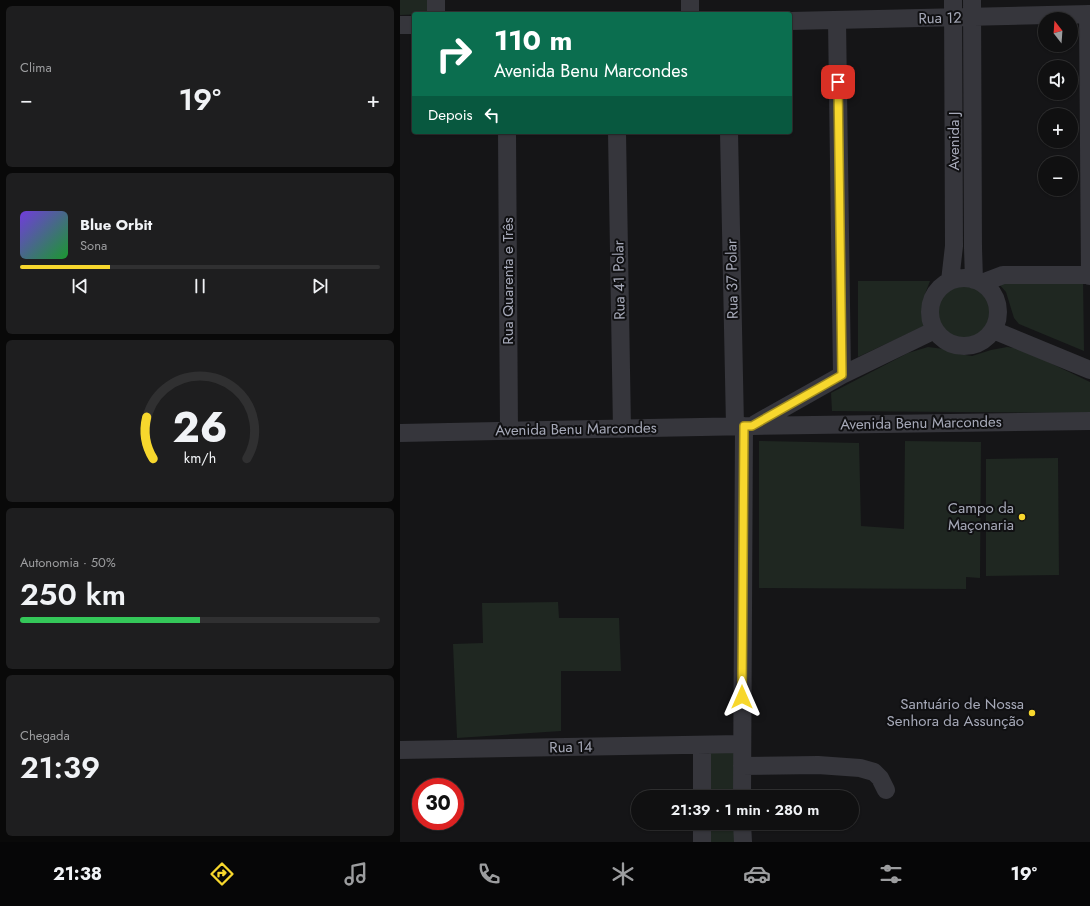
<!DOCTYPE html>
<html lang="pt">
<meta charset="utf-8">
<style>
:root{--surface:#101011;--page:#1e1e1f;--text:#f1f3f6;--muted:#9c9d9f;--line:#303031;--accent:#f7d72d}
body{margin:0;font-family:Jost,sans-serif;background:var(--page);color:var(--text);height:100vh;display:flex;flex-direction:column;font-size:15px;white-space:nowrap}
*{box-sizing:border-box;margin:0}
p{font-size:13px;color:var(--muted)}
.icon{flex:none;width:22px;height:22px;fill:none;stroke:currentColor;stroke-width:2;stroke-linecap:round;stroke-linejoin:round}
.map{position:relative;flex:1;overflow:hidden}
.panel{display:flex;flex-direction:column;gap:6px;padding:6px;background:#090909;width:400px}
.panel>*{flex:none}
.hud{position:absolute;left:12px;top:12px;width:380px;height:122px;border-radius:4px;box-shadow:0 1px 3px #0004,0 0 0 1px var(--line);background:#0b6e4f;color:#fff;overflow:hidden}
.needle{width:26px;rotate:343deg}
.fabs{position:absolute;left:638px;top:12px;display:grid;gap:8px}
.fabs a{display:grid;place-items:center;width:40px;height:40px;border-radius:50%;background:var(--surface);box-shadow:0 1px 3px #0004,0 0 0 1px var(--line);font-size:20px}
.speed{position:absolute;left:12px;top:778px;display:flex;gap:8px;font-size:20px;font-weight:700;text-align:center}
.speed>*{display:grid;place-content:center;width:52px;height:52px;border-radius:50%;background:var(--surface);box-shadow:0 1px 3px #0004,0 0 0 1px var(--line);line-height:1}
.speed .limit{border:6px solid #d22;background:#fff;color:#111}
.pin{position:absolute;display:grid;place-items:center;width:34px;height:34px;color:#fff;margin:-17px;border-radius:8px;box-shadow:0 2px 6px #0006}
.me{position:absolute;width:44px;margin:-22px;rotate:0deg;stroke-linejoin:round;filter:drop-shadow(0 0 3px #0008)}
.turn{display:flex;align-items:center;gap:14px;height:84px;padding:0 16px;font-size:18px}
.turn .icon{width:52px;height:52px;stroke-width:2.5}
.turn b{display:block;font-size:28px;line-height:34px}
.then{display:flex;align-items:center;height:38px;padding:0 16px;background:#0003;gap:8px;font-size:15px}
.big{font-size:30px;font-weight:600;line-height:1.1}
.panel .tile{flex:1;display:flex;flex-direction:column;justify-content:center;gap:6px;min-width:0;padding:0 14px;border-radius:6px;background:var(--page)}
.panel .dial{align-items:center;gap:0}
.dial svg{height:104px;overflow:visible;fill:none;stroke:var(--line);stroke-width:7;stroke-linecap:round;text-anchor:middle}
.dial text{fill:var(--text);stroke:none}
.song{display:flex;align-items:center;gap:12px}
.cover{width:48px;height:48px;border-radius:6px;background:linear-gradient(135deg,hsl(260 70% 55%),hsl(130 70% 35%))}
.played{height:4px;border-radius:2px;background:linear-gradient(90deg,var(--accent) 25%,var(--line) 25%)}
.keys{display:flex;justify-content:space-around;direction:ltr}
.heat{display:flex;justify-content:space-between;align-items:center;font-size:22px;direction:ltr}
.charge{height:6px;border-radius:3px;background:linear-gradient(90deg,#34c759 50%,var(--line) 0)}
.trip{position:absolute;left:231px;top:790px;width:228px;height:40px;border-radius:20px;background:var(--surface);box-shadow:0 1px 3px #0004,0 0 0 1px var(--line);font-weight:600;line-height:40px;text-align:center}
.tabs{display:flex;height:64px;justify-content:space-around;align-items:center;background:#060607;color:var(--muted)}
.tabs .icon{width:28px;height:28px}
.tabs .on{color:var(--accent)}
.tabs b{font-size:18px;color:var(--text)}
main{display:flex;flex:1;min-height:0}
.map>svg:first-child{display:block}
.green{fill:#1f2721}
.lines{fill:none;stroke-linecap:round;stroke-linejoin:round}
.minor{stroke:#36363c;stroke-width:18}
.route-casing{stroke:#a18c1d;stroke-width:10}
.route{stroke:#f7d72d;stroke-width:7}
.poi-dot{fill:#f7d72d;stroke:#101012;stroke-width:1.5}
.labels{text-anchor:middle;stroke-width:4;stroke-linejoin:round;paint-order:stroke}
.street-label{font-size:15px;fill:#a6a9b8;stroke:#101012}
.poi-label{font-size:15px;fill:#a6a9b8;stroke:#101012;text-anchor:end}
</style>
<main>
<section class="panel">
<div class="tile"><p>Clima</p>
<div class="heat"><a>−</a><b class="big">19°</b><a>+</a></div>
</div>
<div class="tile">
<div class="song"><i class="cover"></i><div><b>Blue Orbit</b><p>Sona</p></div></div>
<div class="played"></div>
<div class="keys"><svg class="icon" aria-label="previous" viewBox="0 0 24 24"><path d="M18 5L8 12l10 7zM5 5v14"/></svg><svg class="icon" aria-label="pause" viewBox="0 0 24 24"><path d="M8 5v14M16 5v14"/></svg><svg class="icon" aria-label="next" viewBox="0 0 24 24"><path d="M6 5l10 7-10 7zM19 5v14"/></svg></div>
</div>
<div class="tile dial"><svg viewBox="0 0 100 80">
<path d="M14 69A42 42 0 1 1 86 69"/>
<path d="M14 69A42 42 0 0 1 9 37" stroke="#f7d72d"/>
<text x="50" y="56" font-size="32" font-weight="700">26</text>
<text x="50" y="72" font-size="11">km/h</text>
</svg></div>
<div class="tile"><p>Autonomia · 50%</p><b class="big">250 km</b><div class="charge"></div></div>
<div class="tile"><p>Chegada</p><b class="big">21:39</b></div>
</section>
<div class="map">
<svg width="690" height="842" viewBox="0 0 690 842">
<rect width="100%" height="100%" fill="#151517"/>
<path class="green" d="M0,0H28V14L0,15Z
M683,278L684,351L619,324L614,318L606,292L598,283Z
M458,281H530C523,299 520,306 524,326L458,357Z
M537 313a27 27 0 1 1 54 0a27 27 0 1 1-54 0Z
M528,347L544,349L559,354L572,356L591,350L607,347L621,349L690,382V413L432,411L431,393L508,353Z
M359,441L459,443L461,526L504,529L505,441L581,442L580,578L566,577V589L359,588Z
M658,458L659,575L586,576V459Z
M158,602L159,618H219L221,671H161V731L57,738L53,644L83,643L82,603Z
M335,750L336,797H309V752Z
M310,823H337V842H310Z"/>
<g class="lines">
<path class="minor" d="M572,0L573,248L574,280
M36,14V0
M290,14V0
M688,14L690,276
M437,20L442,375
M390,21L690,14
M0,25H14
M107,132L109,431
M217,132L222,429
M329,132L335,426
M530 312a34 34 0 1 1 68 0a34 34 0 1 1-68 0Z
M550,281L554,246L553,0
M582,283L603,275H690
M593,330L690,370
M355,424L442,375L535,330
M0,433L352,426L690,421
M302,745V797
M0,750L341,744
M342,766L418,765L460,768L474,772L480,778L486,790
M342,797L344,426
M302,823V842
M342,823L343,842"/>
</g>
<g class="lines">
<defs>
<path id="route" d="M342,697L344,426H352L442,375L438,82"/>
</defs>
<use href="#route" class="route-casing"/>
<use href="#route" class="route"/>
</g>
<g class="poi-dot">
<circle cx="622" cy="517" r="4"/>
<circle cx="632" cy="713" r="4"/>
</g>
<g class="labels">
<g class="street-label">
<text transform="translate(540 18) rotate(-1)" y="5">Rua 12</text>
<text transform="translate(554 141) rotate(-90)" y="5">Avenida J</text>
<text transform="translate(332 279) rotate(-91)" y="5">Rua 37 Polar</text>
<text transform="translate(219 280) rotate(-91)" y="5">Rua 41 Polar</text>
<text transform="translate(108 281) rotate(-90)" y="5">Rua Quarenta e Três</text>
<text transform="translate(521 423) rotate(-1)" y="5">Avenida Benu Marcondes</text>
<text transform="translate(176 429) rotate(-1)" y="5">Avenida Benu Marcondes</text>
<text transform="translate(171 747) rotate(-1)" y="5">Rua 14</text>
</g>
<g class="poi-label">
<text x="614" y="513">Campo da<tspan x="614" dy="17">Maçonaria</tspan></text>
<text x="624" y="709">Santuário de Nossa<tspan x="624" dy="17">Senhora da Assunção</tspan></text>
</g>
</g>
</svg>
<div class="fabs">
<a><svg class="needle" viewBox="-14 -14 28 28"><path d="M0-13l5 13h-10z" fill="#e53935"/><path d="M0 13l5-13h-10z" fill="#9c9d9f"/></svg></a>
<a><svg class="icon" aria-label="sound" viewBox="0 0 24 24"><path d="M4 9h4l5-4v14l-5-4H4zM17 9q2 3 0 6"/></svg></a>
<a>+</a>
<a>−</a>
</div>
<div class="speed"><div class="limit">30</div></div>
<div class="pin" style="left:438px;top:82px;background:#d93025"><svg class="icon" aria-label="arrive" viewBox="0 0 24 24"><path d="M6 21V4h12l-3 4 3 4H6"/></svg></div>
<svg class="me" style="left:342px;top:697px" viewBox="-20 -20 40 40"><path d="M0-17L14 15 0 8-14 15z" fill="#f7d72d" stroke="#fff" stroke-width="4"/></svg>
<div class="trip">21:39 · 1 min · 280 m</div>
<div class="hud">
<div class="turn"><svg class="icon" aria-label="right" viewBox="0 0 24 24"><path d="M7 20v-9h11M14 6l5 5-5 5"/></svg><div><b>110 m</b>Avenida Benu Marcondes</div></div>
<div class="then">Depois<svg class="icon" aria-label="left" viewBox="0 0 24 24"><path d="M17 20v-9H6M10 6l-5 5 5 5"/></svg></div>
</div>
</div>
</main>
<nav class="tabs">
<b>21:38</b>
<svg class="icon on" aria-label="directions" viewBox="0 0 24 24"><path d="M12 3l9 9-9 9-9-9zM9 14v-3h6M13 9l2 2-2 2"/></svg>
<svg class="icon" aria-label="music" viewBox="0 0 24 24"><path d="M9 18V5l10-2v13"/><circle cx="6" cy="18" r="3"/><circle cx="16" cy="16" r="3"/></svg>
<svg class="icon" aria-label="phone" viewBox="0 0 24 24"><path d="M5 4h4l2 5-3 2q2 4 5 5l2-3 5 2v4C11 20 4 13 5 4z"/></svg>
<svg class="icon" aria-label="climate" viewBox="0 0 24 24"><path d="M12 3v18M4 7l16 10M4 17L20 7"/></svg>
<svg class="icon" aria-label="car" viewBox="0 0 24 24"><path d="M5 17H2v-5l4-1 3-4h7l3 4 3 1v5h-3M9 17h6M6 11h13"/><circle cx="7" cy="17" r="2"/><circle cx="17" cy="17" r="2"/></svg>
<svg class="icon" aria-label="filters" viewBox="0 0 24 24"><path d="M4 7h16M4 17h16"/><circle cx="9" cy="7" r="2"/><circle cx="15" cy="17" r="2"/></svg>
<b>19°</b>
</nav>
